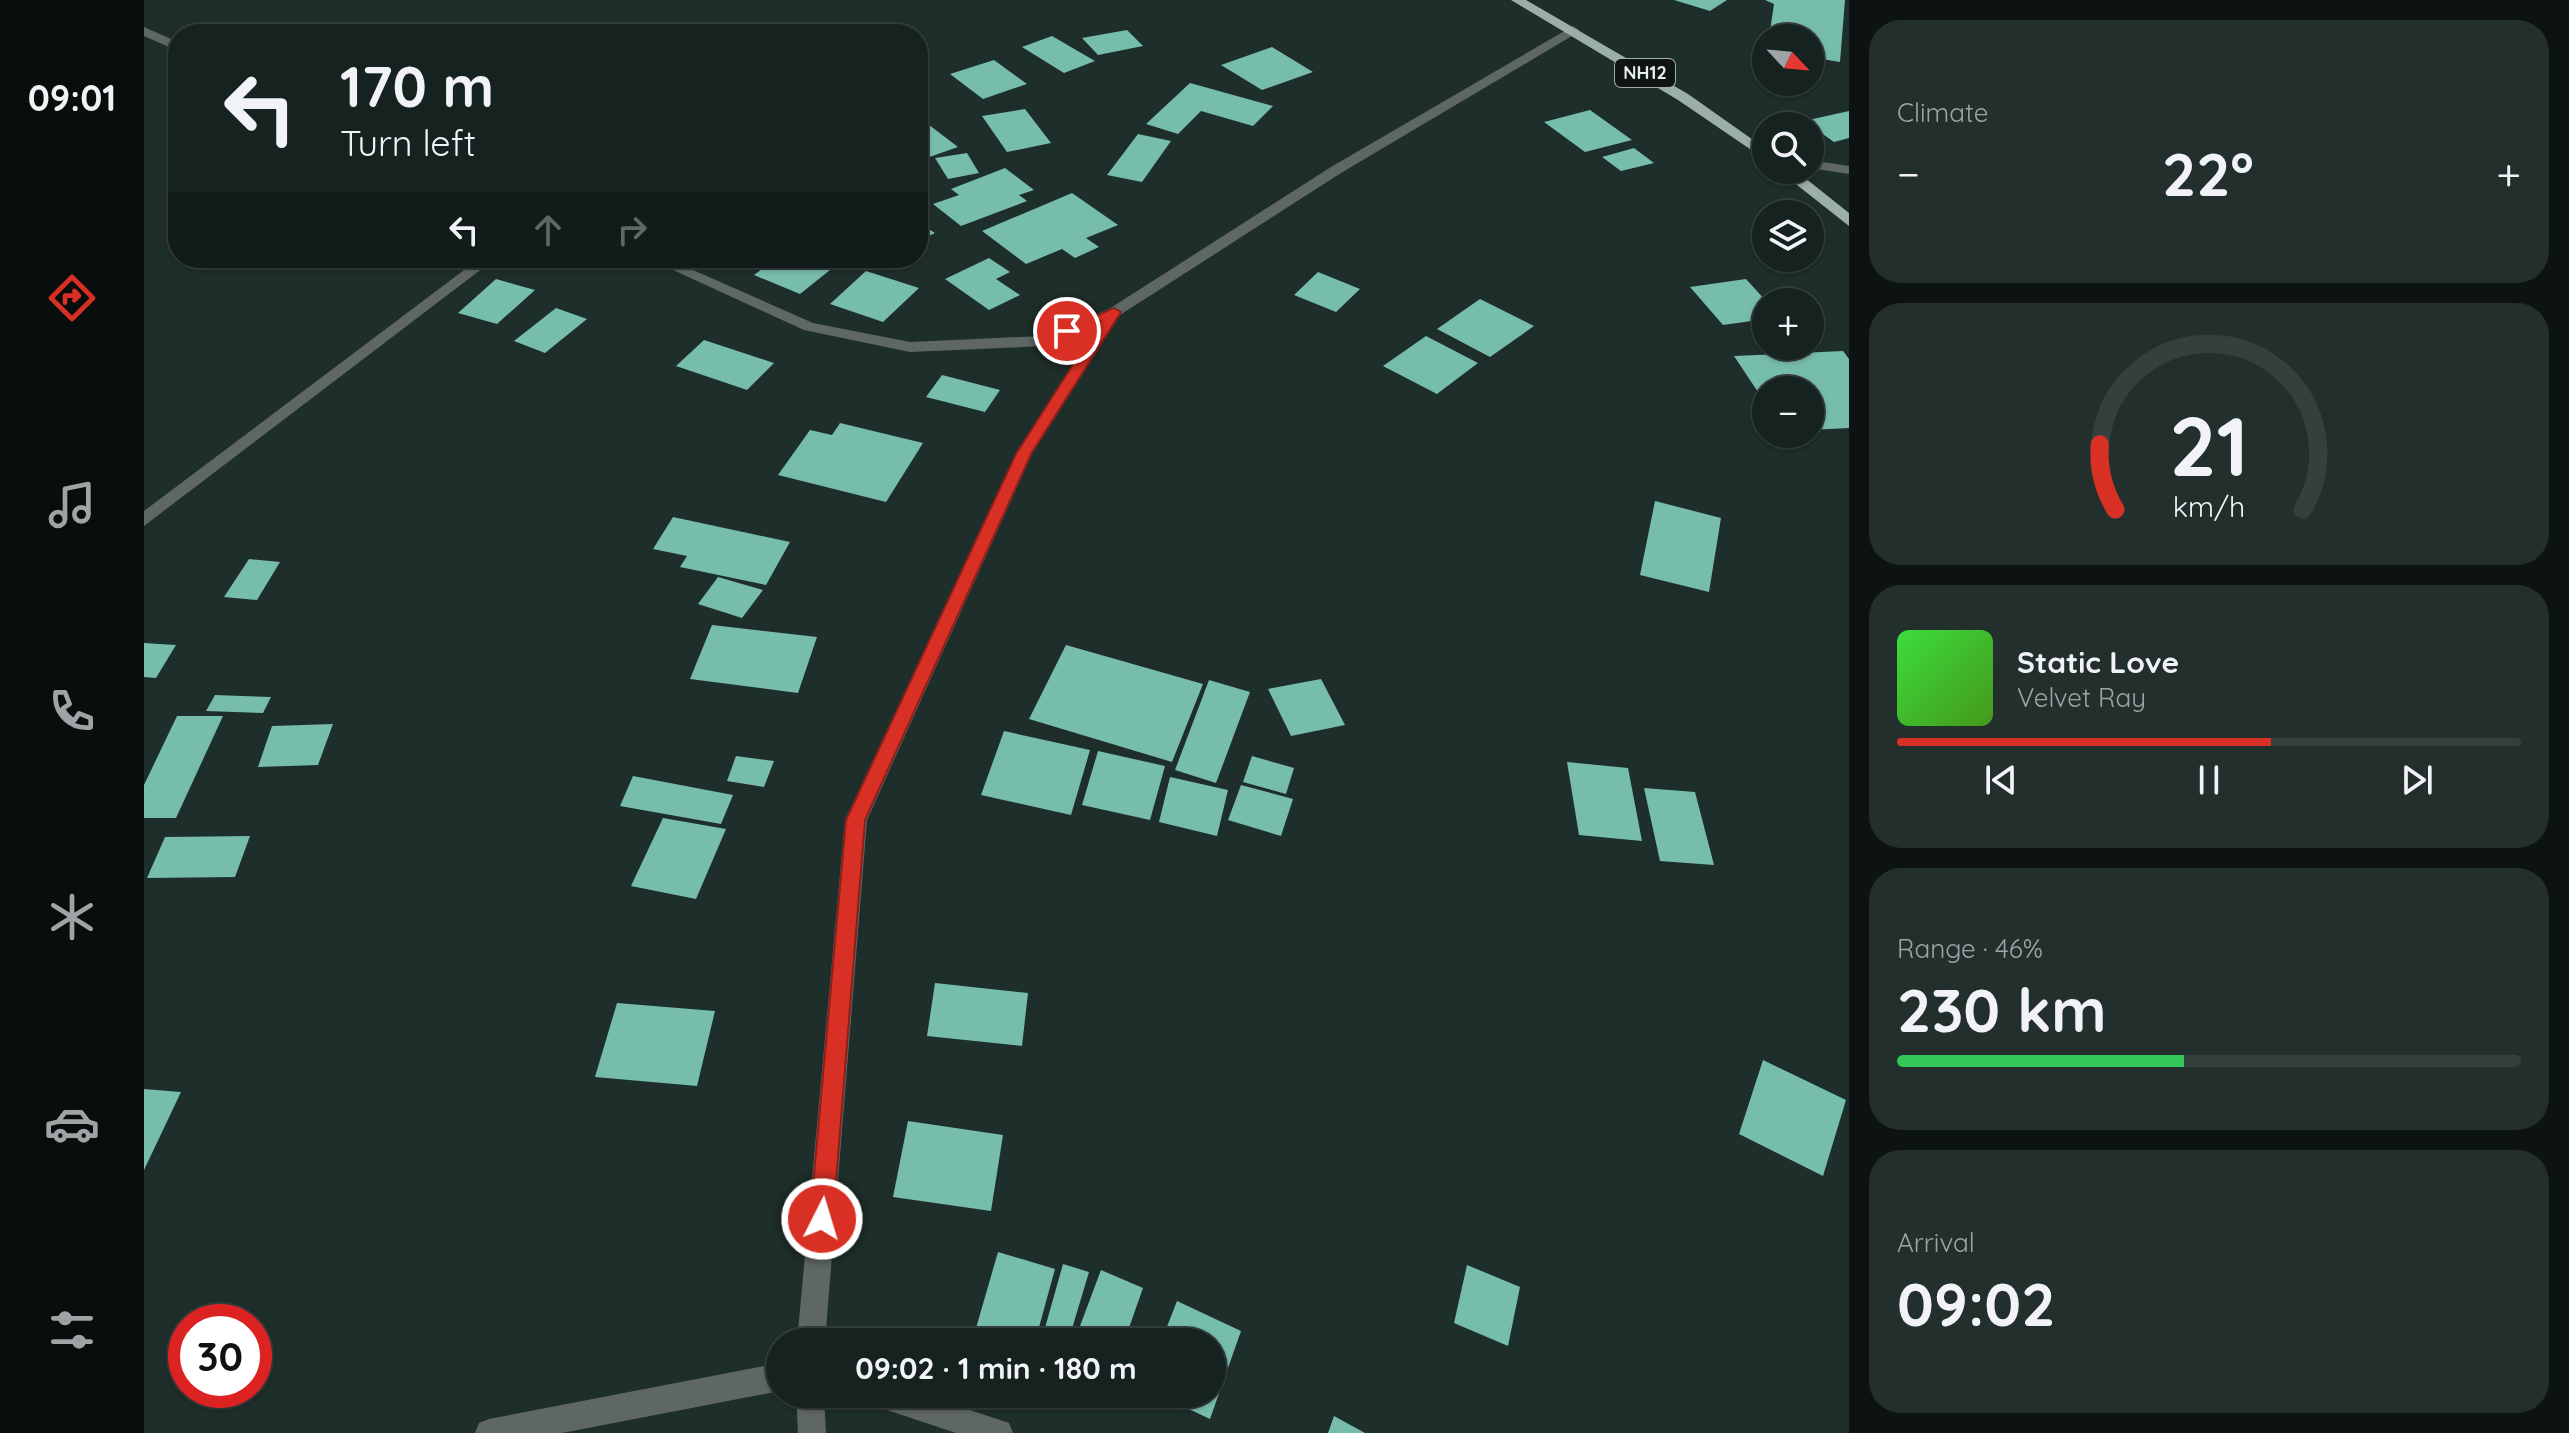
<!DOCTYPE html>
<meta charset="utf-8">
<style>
:root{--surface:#162220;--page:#232f2d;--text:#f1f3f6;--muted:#9ea4a5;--line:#353f3e;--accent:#d93025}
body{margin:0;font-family:Quicksand,sans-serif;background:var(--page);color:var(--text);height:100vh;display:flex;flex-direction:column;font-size:30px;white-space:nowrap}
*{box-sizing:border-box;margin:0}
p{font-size:26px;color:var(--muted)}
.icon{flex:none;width:44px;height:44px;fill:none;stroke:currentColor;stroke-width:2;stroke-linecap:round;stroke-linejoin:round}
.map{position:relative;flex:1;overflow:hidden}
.panel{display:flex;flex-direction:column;gap:20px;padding:20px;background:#0c1312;width:720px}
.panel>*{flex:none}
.hud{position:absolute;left:24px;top:24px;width:760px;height:244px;border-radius:32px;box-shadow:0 2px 6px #0004,0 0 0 2px var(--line);background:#162220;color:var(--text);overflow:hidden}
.needle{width:52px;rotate:116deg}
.buttons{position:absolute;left:1608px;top:24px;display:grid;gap:16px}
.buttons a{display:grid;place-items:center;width:72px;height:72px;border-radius:50%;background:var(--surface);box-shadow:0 2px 6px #0004,0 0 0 2px var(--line);font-size:40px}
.speed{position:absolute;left:24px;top:1304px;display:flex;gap:16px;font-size:40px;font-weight:700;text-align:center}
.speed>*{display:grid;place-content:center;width:104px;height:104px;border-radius:50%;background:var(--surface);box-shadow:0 2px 6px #0004,0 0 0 2px var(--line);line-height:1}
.speed .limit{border:12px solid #d22;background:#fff;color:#111}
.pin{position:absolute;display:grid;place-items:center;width:68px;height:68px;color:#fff;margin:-34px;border:4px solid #fff;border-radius:50%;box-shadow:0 2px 8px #0007}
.me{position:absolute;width:88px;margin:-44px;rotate:5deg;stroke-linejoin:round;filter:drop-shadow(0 0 6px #0008)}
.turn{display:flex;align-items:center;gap:28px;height:168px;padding:0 40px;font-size:36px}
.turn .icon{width:104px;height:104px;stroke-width:2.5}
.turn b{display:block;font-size:56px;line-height:68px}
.lanes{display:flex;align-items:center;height:76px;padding:0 40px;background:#0003;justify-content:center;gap:40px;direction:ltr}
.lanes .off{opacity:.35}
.big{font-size:60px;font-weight:700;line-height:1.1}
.panel .tile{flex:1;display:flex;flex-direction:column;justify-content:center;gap:12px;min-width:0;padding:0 28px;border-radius:32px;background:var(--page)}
.panel .dial{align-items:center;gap:0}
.dial svg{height:208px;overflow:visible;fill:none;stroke:var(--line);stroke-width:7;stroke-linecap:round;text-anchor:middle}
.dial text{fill:var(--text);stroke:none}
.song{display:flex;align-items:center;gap:24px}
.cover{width:96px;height:96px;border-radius:12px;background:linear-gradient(135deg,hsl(120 70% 55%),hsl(100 70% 35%))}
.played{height:8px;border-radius:4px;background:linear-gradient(90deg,var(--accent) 60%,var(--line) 60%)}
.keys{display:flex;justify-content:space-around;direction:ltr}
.heat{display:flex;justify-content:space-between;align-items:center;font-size:44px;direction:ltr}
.charge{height:12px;border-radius:6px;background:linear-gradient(90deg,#34c759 46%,var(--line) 0)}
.trip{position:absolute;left:622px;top:1328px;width:460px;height:80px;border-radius:40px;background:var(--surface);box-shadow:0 2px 6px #0004,0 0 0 2px var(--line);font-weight:700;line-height:80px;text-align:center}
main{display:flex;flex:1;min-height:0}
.tab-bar{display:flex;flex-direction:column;width:144px;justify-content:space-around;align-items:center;background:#090e0d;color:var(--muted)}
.tab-bar .icon{width:56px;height:56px}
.tab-bar .selected{color:var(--accent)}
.tab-bar b{font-size:36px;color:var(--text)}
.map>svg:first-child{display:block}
.building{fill:#77bdac}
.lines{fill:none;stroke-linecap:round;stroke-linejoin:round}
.minor{fill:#5f6764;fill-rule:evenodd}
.trunk{fill:#9caeaa;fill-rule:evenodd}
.route{fill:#d93025;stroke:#8d1f18;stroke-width:2}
.labels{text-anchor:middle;stroke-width:8;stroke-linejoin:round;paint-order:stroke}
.shield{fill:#0e1513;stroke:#a4aeab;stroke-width:2}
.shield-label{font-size:18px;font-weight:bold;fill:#e5efec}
</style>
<main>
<nav class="tab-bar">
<b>09:01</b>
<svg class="icon selected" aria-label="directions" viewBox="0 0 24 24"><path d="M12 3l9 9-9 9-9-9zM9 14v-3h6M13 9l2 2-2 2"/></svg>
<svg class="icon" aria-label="music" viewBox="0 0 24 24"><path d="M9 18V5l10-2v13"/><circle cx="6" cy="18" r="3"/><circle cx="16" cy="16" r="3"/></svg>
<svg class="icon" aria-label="phone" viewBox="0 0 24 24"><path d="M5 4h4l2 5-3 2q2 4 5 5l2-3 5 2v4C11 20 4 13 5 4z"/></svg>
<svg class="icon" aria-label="climate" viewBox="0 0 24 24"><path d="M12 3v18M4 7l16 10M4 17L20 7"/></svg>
<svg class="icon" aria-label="car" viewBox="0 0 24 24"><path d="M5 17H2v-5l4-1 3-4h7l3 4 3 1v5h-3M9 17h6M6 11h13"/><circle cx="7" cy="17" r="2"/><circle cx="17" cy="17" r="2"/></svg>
<svg class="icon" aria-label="filters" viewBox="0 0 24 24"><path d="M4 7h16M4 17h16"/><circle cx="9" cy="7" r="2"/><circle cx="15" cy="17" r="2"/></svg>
</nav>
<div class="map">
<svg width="1705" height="1433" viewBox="0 0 1705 1433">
<rect width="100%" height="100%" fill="#1e2e2a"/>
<path class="building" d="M1530,0H1583L1566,11Z
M1621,0H1701L1696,62L1666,57V38H1625L1630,4Z
M983,30L999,46L954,55L938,38Z
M908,36L951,61L920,73L878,47Z
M1128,47L1169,72L1118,90L1077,65Z
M850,60L883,84L839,99L806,74Z
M1046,83L1129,106L1109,126L1057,111L1034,134L1002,124Z
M881,109L907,143L863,152L838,116Z
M1446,110L1488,140L1441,152L1400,122Z
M1705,111V138L1690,142L1660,121Z
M776,118L814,147L774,161Z
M994,134L1027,141L998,182L963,175Z
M1490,148L1510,163L1477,171L1458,157Z
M823,153L835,173L804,179L791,158Z
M861,168L890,190L875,195L883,201L817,226L789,204L815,195L807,189Z
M928,193L974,225L942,238L955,247L931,258L918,249L882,264L838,231Z
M774,222L791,233L774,241Z
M633,258H701L656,294L610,275Z
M845,258L866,272L852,279L876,295L845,310L801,279Z
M722,271L775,288L739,322L686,304Z
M1174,272L1216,289L1192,312L1150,295Z
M352,279L391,290L353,324L314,313Z
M1602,279L1622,301V319L1579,325L1546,287Z
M1336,299L1390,326L1346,357L1293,329Z
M412,308L443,319L401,353L370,341Z
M1282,336L1334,363L1293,394L1239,366Z
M560,340L630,363L603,390L532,366Z
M1699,351L1705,359V428L1666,430V390H1622V404L1590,356Z
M798,375L856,390L841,412L782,397Z
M696,423L779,443L742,502L634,475L666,430L688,435Z
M1511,501L1577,518L1565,592L1496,575Z
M529,517L646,542L622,585L536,567L543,556L509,549Z
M105,559L136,562L113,600L80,597Z
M574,577L619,590L598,618L554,604Z
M568,625L673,637L654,693L546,679Z
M0,643L32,645L12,678L0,677Z
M922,645L1059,684L1028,762L885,719Z
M1177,679L1201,725L1147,736L1124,689Z
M1065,680L1106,692L1072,783L1031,770Z
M71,695L127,697L119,713L62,711Z
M33,716H79L32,818H0V785Z
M189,724L174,765L114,767L128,726Z
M860,731L946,750L927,815L837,795Z
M954,751L1021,766L1006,820L938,805Z
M592,756L630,761L620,787L583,781Z
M1108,756L1150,768L1142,794L1099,782Z
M1423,762L1484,768L1498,841L1435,835Z
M489,776L589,795L577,824L476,806Z
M1026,777L1084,790L1073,836L1015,822Z
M1097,785L1149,799L1137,836L1084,820Z
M1500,788L1551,792L1570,865L1516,861Z
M519,818L582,829L552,899L487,886Z
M106,836L91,877L3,878L21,837Z
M791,983L884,993L878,1046L783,1036Z
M473,1003L571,1011L553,1086L451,1077Z
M1619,1060L1702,1100L1679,1176L1595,1134Z
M0,1089L37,1092L0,1170Z
M764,1121L859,1135L847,1211L749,1197Z
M854,1252L911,1269L891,1342H828Z
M919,1264L945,1272L924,1342H897Z
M1323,1265L1376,1287L1364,1346L1310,1323Z
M957,1270L999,1288L980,1342H972L936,1326Z
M1033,1301L1097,1331L1066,1419L1013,1394H1068V1342H1017Z
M1190,1416L1221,1433H1184Z"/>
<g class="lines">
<path class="minor" d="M1429,26L1435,30L1433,33L1197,173L976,315L888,454L723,820L681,1342H653L701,820L872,454L955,324L900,346L766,352L660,330L503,258H522L669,323L766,342L898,336L965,309L1187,167Z
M0,27L34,42V51L0,36Z
M1666,160L1705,166V174L1666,168Z
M336,258H352L0,526V511Z
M636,1363V1391L418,1433H331L335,1423L345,1419Z
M652,1394H680L682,1433H654Z
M721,1394H778L865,1423L869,1433H812L725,1404Z"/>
<path class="trunk" d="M1367,0H1382L1544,94L1622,149V160L1534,100Z
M1634,170H1651L1705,213V226Z"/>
</g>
<path class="route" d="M970,308L977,312L887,454L721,820L689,1219L686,1227L678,1231L669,1227L666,1219L702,820L872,454L956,322L923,335L916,331Z"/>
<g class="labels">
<rect class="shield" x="1471" y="59" width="60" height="28" rx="6"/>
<g class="shield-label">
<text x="1501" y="79">NH12</text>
</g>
</g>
</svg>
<div class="buttons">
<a><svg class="needle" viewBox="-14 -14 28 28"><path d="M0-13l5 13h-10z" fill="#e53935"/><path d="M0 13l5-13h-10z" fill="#9ea4a5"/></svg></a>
<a><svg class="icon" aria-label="search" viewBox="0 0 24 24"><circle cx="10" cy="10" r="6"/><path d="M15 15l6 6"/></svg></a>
<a><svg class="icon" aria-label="layers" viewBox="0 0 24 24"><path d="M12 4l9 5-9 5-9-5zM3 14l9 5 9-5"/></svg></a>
<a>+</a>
<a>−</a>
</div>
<div class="speed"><div class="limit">30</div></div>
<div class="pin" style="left:923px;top:331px;background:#d93025"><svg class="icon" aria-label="arrive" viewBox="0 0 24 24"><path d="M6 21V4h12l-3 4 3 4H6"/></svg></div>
<svg class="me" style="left:678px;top:1219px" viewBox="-20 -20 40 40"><circle r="17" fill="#d93025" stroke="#fff" stroke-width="3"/><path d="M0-11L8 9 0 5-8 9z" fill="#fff"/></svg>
<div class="trip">09:02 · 1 min · 180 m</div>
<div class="hud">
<div class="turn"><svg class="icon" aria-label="left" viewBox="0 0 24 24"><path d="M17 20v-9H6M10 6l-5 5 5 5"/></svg><div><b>170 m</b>Turn left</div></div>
<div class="lanes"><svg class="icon" aria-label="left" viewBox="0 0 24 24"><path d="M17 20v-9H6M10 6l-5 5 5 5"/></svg><svg class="icon off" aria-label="ahead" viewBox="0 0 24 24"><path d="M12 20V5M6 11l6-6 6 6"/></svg><svg class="icon off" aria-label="right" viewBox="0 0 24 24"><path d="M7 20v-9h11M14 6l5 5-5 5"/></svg></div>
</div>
</div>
<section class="panel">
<div class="tile"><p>Climate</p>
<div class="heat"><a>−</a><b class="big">22°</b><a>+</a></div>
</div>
<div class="tile dial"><svg viewBox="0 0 100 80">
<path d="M14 69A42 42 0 1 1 86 69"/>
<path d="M14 69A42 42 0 0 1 8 44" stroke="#d93025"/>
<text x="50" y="56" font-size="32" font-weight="700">21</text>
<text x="50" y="72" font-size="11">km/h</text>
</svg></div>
<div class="tile">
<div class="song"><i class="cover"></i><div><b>Static Love</b><p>Velvet Ray</p></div></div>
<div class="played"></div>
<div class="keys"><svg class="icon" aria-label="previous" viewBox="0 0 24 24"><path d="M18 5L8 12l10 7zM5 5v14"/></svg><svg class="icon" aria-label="pause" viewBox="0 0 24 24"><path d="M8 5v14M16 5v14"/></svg><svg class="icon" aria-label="next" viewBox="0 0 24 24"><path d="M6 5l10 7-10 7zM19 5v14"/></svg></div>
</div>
<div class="tile"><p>Range · 46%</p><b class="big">230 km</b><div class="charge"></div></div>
<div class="tile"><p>Arrival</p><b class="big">09:02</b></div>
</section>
</main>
